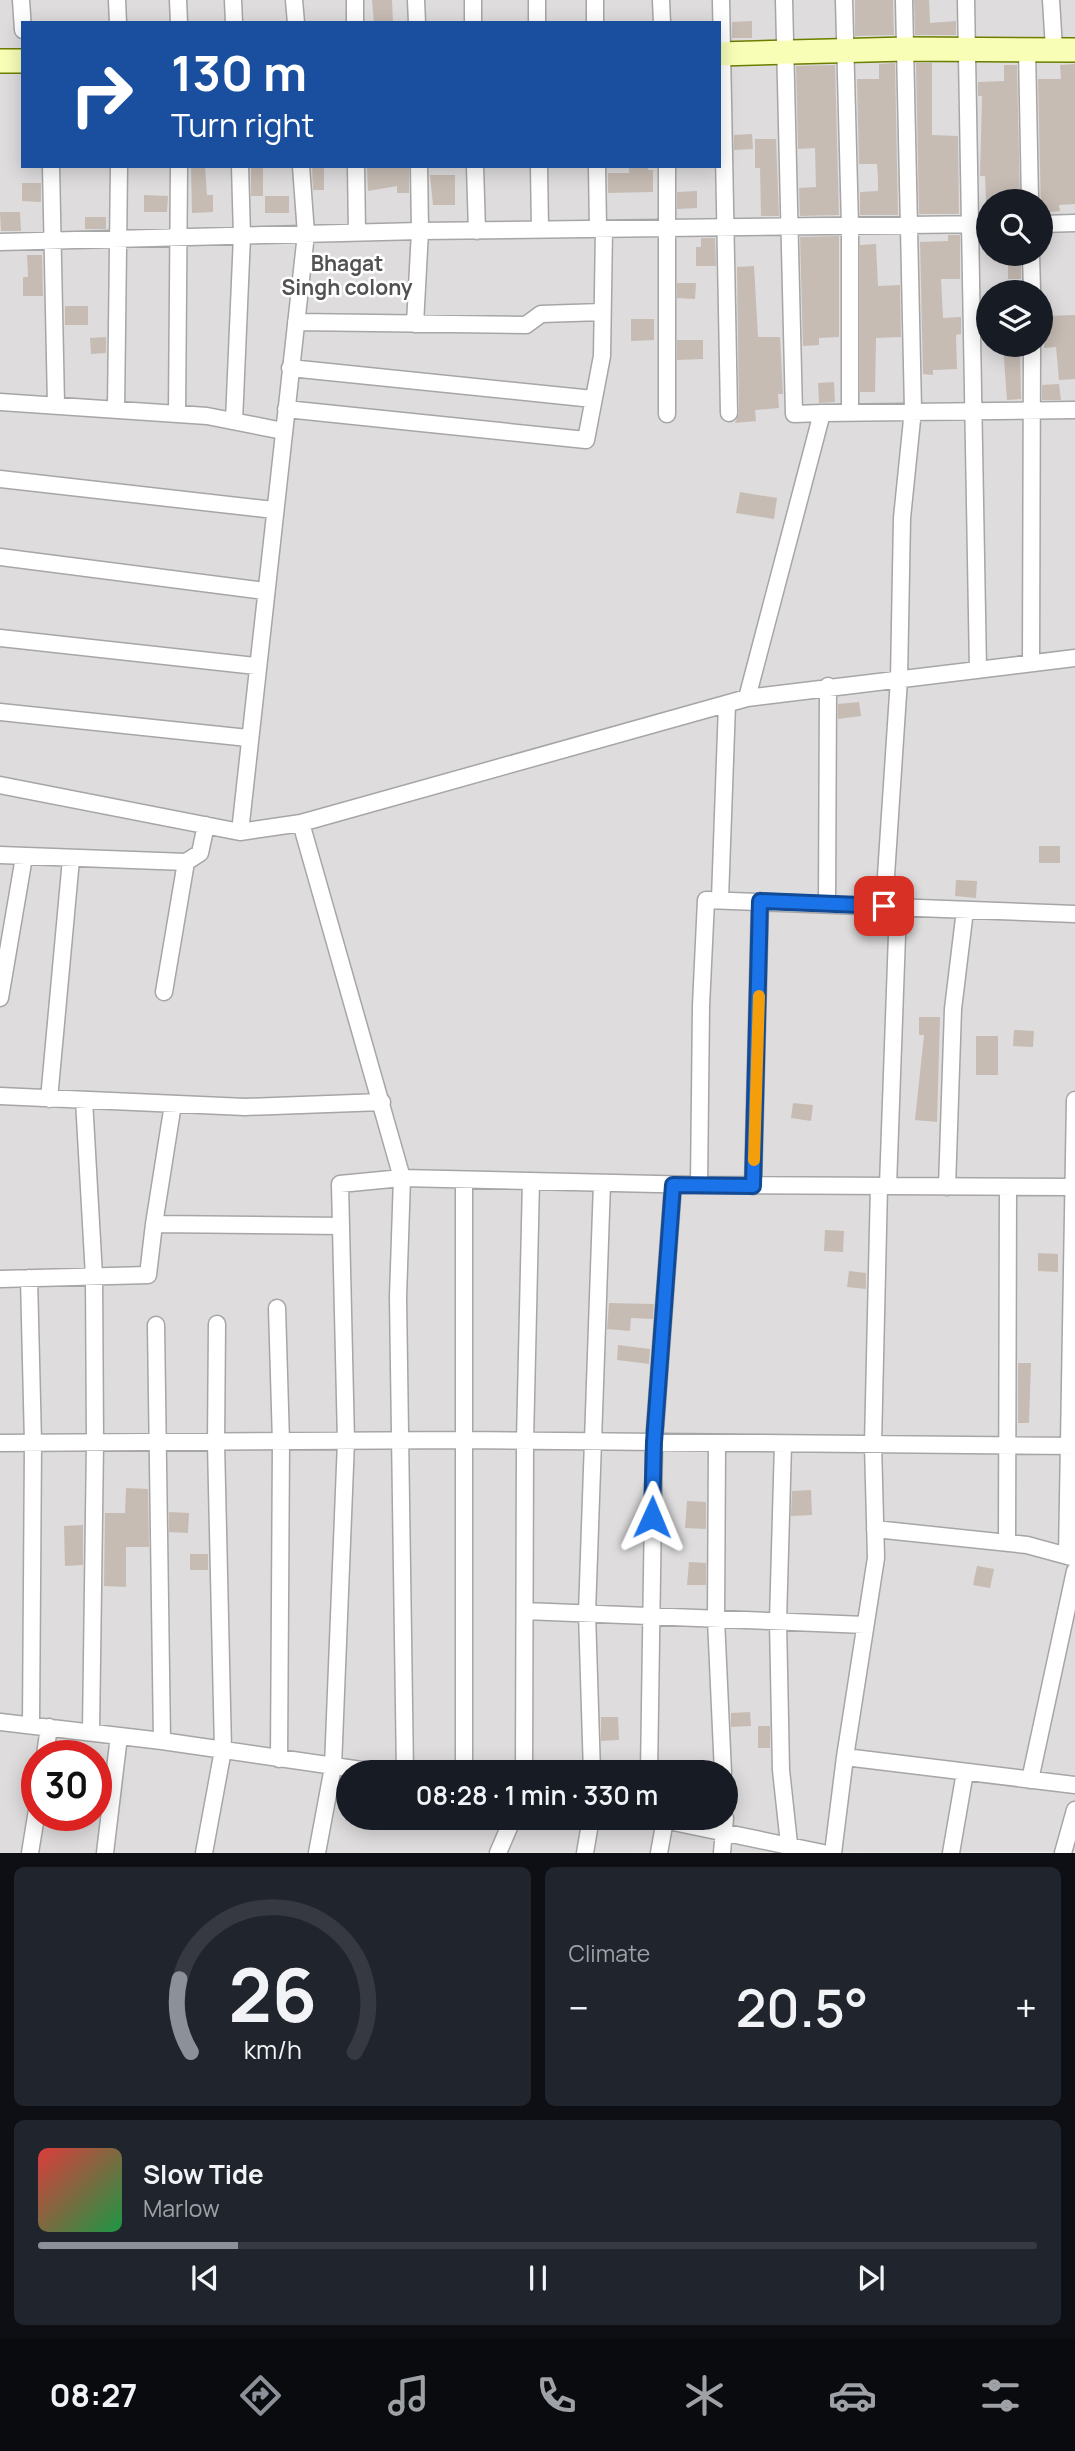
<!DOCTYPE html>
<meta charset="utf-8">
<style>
:root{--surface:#171b24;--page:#20242c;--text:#f1f3f6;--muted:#9ea1a6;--line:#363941;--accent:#8c9099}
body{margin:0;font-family:Manrope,sans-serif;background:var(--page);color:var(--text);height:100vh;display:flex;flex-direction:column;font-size:26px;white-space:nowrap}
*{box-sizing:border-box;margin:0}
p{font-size:23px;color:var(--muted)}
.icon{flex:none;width:38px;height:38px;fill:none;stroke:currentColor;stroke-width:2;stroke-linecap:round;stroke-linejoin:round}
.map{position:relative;height:1853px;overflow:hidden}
.drawer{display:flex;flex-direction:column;gap:14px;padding:14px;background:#0d0f14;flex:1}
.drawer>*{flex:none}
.banner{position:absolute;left:21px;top:21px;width:700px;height:147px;border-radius:0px;box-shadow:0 4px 18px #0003;background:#1a4fa0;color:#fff;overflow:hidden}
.buttons{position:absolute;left:976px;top:189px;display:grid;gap:14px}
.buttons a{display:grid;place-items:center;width:77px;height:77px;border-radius:50%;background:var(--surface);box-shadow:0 4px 18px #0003;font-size:35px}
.speed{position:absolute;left:21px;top:1740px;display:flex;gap:14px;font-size:35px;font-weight:700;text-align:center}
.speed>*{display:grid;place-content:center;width:91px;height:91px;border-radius:50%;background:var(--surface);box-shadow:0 4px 18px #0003;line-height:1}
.speed .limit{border:10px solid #d22;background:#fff;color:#111}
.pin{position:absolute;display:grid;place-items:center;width:60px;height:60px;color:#fff;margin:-30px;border-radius:14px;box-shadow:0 4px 10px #0006}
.me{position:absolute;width:77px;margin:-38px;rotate:1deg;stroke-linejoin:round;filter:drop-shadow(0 0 5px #0008)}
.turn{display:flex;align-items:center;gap:24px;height:147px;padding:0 35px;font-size:32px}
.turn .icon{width:91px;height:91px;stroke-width:2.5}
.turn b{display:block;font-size:49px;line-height:60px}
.big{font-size:52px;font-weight:600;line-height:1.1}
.drawer .card{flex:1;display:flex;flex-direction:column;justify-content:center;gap:10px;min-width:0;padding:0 24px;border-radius:10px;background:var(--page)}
.drawer .dial{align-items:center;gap:0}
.dial svg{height:182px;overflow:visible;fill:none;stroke:var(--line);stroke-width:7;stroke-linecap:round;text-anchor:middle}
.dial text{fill:var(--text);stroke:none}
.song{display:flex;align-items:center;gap:21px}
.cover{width:84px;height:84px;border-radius:10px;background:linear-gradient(135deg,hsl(0 70% 55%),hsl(140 70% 35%))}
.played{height:7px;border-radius:4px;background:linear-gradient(90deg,var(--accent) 20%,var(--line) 20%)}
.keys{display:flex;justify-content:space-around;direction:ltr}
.heat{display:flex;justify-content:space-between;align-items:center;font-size:38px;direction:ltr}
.drawer .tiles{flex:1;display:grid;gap:14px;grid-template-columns:1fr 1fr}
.card:last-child{grid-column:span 2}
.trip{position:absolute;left:336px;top:1760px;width:402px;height:70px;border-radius:35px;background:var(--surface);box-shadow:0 4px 18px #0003;font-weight:600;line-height:70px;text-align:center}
.dock{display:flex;height:112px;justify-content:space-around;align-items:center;background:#090b0e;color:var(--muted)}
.dock .icon{width:49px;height:49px}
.dock .current{color:var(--accent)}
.dock b{font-size:32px;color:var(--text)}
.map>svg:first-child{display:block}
.residential{fill:#dedcdc;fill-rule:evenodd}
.building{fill:#c6bcb4}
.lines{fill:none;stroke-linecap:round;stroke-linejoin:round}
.street-casing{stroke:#a6a6a6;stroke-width:19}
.secondary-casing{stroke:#6c7d00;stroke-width:26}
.street{stroke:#fff;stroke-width:16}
.secondary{stroke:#f8feb6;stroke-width:23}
.route-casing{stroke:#114b97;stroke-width:18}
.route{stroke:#1a73e8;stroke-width:12}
.slow{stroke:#f59e0b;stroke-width:12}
.labels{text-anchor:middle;stroke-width:5;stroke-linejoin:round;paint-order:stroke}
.quarter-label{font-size:21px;font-weight:bold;fill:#525252;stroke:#fff}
</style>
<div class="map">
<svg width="1075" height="1853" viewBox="0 0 1075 1853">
<rect width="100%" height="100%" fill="#f1ede5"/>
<path class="residential" d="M0,0H1075V1852L0,1853ZM23,23H719V166H23ZM989,201H1041V254H989ZM989,292H1041V345H989ZM37,1755H96V1815H37ZM348,1773H726V1818H348Z"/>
<path class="building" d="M372,0H392L393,23H374Z
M855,0H893L894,35L855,36Z
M914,0H929L930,23L956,21V35H915Z
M752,21V38H732V22Z
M895,63L898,215H860V192L878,191V177L877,164H859L857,79H879V64Z
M916,63H932V135L958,136L959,214H919Z
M1075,64V204L1059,205L1060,211L1041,213L1038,79H1061L1060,65Z
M835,65L839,215L800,216L799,188L816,187L815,148L798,149L796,66Z
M1004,65H1017L1020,201H986L985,176H980L982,96H978V82L1004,81Z
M752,134L753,149L734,150V135Z
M755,139H776L779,216H761L760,168H755Z
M191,166H205L207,195H213V212L192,213Z
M251,166H263V196H251Z
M312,166H324V190H313Z
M367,166H409V193H397V186L368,191Z
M629,166H648V170H653V192L608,193V173H629Z
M430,175H455V205H433Z
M22,183H41V202L22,201Z
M697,191V208L677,209V192Z
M144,195L168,196L167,212H144Z
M265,196H289V213H265Z
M0,212H20L21,231H1Z
M85,217H106V229H85Z
M948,235H960V279H941L943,318L961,317V334L956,335L957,369L933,370V375L923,374L920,242L948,241Z
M839,236V337L819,338V345L803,346L800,237Z
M701,238H715L716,266H696V247H701Z
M876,244L878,286L900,285L901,337L876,338L875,392H860V245Z
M1008,254H1021V279H1008Z
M27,255H42L43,296H23V277H28Z
M754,266L758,337H780L783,394H778L779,408L755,410L756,421L735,423L739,413L737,267Z
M677,283H696L695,299L677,298Z
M65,306H88V325H65Z
M1075,315V379L1059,380L1056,347L1044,348L1043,316Z
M631,319H654V340L631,341Z
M106,337V353L91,354L90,338Z
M677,340H703V359L677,360Z
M1003,345H1020L1021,399L1007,400Z
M834,382L835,402L819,403L818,383Z
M1059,384L1061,400H1042V385Z
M740,492L777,498L774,519L736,513Z
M859,702L861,716L838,719V704Z
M1039,846H1060V863H1039Z
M956,880L977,881L976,898L955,896Z
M919,1017H940L937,1122L915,1120L924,1035H919Z
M1014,1030L1034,1031L1033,1047L1013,1046Z
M976,1036H998V1075H976Z
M793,1103L813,1105L811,1121L791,1118Z
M825,1230L844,1231L843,1252L824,1251Z
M1038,1253L1058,1254V1272L1038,1271Z
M849,1271L866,1273V1289L847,1287Z
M609,1303L654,1304L653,1319L631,1318L630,1331L607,1329Z
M618,1345L650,1349L649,1364L617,1360Z
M1018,1363H1031L1029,1423H1018Z
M126,1488L148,1489L149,1547H126V1587L104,1586L105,1513H125Z
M811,1490L812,1515L791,1516L792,1491Z
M687,1501L706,1502V1529L685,1528Z
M169,1512L189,1513L188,1533L169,1532Z
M83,1525V1565L65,1566L64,1526Z
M190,1554H208V1570H190Z
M689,1562L706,1563V1585H687Z
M977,1566L994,1569L990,1588L973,1585Z
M750,1712L751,1726L731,1727V1713Z
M601,1717H618L619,1740L601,1741Z
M758,1726H770V1748H758Z"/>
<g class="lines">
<defs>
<path id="street" d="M21,0L23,30
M117,0L118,23
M178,0L179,23
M233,0L234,23
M294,0L296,23
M355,0V23
M416,0L417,23
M473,0V23
M537,0V23
M595,0V23
M661,0L662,23
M721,0L729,413
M784,0L794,414L822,413
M844,0L850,225V413
M966,0L978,670
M1051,0L1054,49
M1027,50L1030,201
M51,166L56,405
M356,166L357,233
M475,166L477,231
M539,166L540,230
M597,166L598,229
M667,166V414
M1041,224L1075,223
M0,242L420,231L989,224
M1031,254L1032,292
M296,322L526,325L541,314L602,312
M415,324L420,231L419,166
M290,368L593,399
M0,402L207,416L283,431
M116,409L119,166
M286,409L586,440L602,356L604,229
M177,414L179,166
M234,421L242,236L240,166
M0,479L274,510
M0,557L265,591
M0,638L256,666
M1075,658L747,698L301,823L402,1178L699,1185L1075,1187
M1031,663L1032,345
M747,698L822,413L1075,410
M0,712L248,738
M0,785L240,832L301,823
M240,832L306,234L301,166
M0,855L186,862L200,853L206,825
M720,899L727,704
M827,904L828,686
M884,906L899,679L902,518L913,410L904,0
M164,992L186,862
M0,998L24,857
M0,1096L245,1107L382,1102
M49,1099L71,859
M84,1100L94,1276L95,1443L91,1732
M699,1185L701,1006L706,900L1075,914
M753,1186L760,901
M879,1186L873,1444L876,1558L845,1757L1075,1785
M888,1186L898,907
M947,1187L953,1009L965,910
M154,1224L173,1104
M29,1278L33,1443L31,1725
M0,1279L148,1275L154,1224L341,1226
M277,1308L281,1442L279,1759
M156,1325L162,1741
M0,1443L466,1440L1075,1446
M717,1443L716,1619L723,1773
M783,1444L778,1621L781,1770L790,1853
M875,1529L1027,1545L1075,1558
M1007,1543L1008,1187
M1067,1556L1075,1100
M525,1611L865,1625
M0,1722L162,1741L382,1773
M45,1755L49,1727
M464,1773V1180
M524,1773L525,1441L531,1181
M592,1773L587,1613L602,1183
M649,1773L654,1442L673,1185
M1030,1780L1075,1571
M654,1818L823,1853
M30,1853L37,1810
M105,1853L119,1736
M204,1853L223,1750L216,1443L217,1324
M317,1853L333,1767L346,1441L340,1184L402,1178L398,1297L405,1773
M498,1853L513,1818
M585,1853L591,1818
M659,1853L665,1820
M722,1853L725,1818
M833,1853L845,1757
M951,1853L965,1772
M1063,1853L1075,1810"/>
<path id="secondary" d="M719,54L906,49L1075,50
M0,61H23"/>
</defs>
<use href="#street" class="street-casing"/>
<use href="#secondary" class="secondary-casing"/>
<use href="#street" class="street"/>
<use href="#secondary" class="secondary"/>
</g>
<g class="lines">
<defs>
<path id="route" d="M652,1517L654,1442L673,1185L753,1186L760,901L884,906"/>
</defs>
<use href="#route" class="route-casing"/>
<use href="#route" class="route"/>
<path class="slow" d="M754,1160L759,996"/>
</g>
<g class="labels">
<g class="quarter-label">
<text x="347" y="271">Bhagat<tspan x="347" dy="24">Singh colony</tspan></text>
</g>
</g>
</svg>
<div class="buttons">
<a><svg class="icon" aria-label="search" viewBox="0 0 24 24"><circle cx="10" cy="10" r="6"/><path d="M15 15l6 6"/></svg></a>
<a><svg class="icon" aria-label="layers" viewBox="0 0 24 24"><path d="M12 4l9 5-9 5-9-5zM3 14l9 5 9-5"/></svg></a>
</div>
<div class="speed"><div class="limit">30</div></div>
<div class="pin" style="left:884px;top:906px;background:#d93025"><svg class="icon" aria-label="arrive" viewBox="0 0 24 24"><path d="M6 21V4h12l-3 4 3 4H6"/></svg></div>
<svg class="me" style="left:652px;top:1517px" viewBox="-20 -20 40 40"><path d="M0-17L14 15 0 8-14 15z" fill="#1a73e8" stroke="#fff" stroke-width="4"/></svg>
<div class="trip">08:28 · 1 min · 330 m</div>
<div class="banner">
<div class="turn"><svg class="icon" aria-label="right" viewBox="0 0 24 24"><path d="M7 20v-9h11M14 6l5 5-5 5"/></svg><div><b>130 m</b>Turn right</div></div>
</div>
</div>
<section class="drawer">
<div class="tiles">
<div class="card dial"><svg viewBox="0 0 100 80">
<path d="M14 69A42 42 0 1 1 86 69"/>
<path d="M14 69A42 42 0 0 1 9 37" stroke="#8c9099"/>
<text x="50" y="56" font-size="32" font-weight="700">26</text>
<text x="50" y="72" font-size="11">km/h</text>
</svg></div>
<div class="card"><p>Climate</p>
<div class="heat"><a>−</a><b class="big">20.5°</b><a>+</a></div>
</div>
<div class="card">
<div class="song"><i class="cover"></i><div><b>Slow Tide</b><p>Marlow</p></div></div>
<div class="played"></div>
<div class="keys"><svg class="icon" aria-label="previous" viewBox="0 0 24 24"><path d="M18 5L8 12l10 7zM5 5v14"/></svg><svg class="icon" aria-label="pause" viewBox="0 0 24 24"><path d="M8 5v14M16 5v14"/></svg><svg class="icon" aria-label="next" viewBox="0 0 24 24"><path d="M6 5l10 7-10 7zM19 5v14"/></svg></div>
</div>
</div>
</section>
<nav class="dock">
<b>08:27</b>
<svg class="icon current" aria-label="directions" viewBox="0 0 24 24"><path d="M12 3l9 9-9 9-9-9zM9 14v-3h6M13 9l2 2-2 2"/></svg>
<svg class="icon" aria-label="music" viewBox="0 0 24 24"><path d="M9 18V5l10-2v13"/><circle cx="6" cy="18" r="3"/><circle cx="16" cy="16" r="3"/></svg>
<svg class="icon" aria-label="phone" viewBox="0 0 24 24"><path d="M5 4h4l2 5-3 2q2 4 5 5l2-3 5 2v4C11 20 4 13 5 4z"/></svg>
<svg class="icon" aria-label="climate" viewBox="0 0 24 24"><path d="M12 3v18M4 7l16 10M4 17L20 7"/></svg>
<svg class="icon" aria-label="car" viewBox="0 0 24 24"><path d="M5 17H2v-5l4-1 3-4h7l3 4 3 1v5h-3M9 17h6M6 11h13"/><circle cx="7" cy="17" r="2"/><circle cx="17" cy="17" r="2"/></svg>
<svg class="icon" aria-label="filters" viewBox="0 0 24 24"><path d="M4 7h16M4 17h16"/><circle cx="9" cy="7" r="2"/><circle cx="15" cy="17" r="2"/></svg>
</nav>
